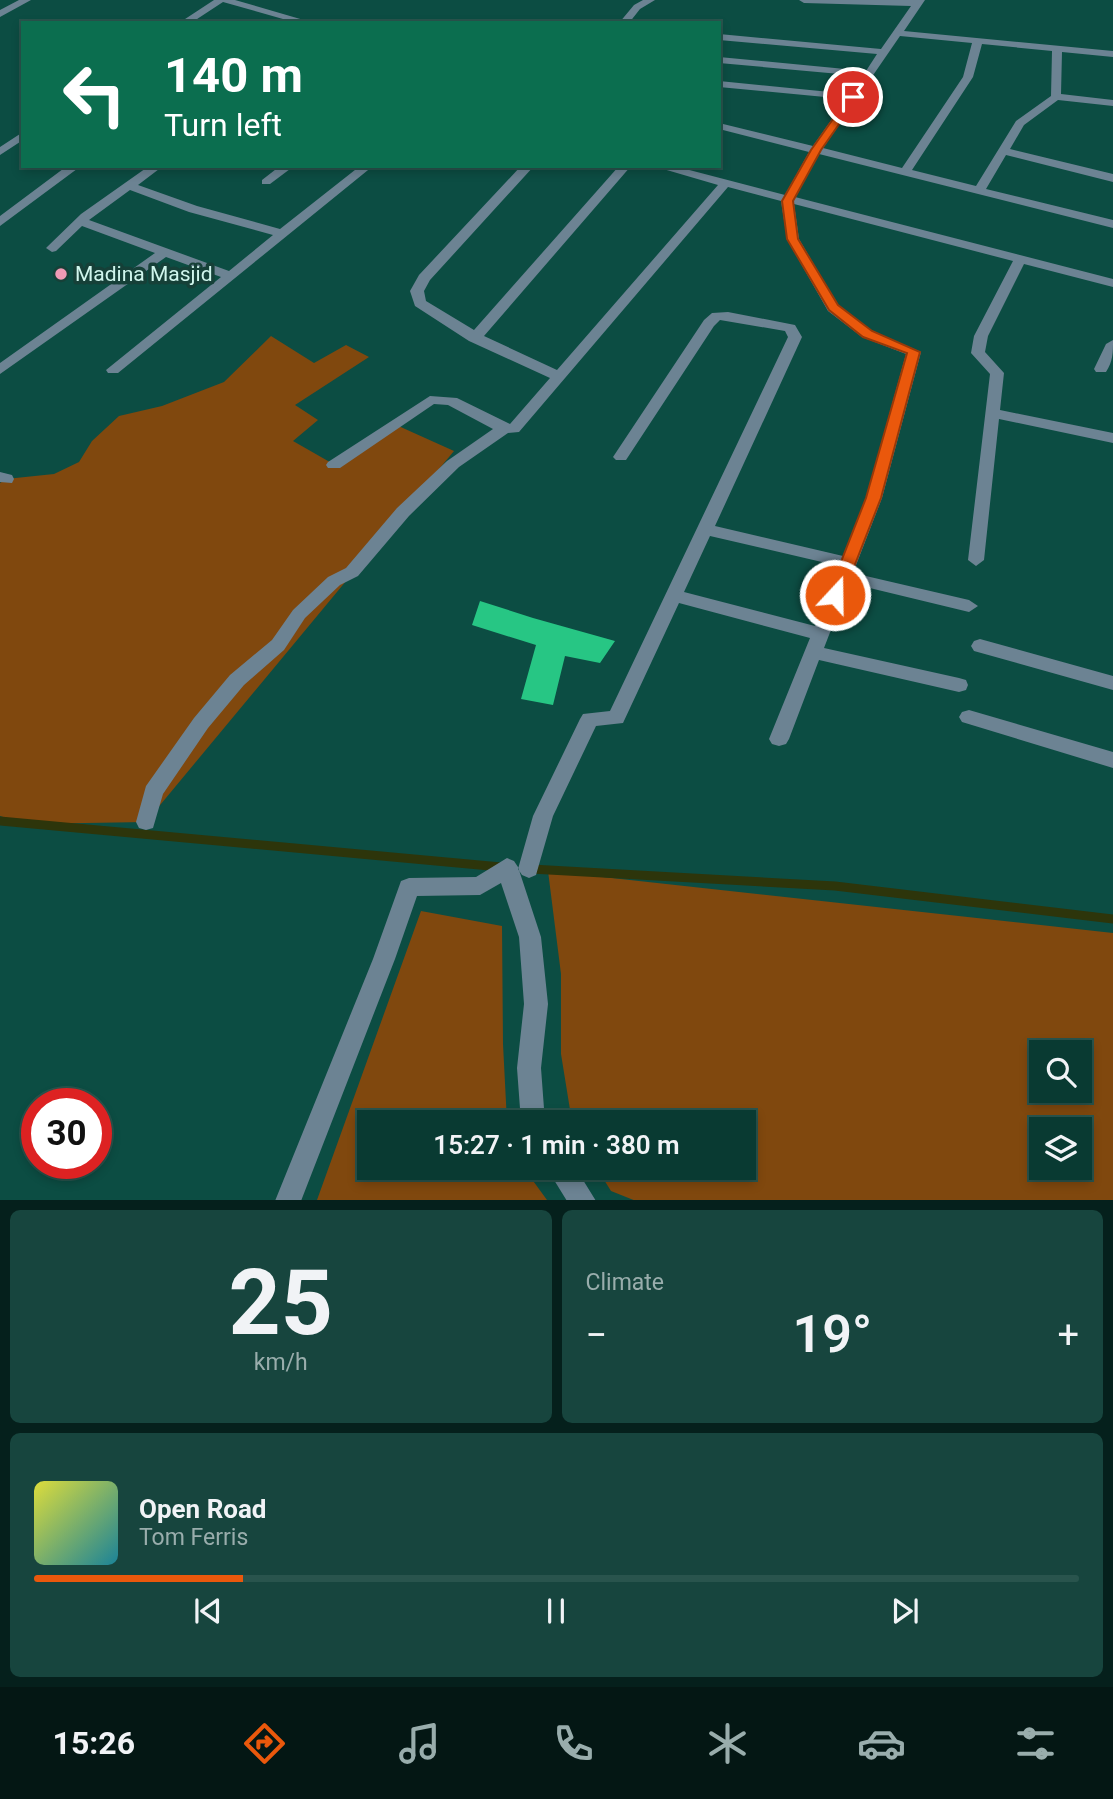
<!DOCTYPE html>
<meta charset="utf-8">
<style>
:root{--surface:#093a32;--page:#17453e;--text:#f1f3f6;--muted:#99adac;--line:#29544d;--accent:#ea580c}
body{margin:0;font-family:Roboto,sans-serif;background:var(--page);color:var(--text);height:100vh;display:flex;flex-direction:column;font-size:26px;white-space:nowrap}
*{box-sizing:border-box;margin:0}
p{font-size:23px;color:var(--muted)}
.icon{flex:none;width:38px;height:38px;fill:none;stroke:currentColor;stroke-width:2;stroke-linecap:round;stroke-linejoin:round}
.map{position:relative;height:1200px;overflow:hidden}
.details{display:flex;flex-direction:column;gap:10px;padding:10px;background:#05201c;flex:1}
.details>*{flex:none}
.top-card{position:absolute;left:21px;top:21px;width:700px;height:147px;border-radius:0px;box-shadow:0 4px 10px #0003,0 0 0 2px var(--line);background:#0b6e4f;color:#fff;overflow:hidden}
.buttons{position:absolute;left:1029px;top:1040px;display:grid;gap:14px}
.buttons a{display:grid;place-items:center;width:63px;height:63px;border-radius:0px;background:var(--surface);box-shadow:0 4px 10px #0003,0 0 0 2px var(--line);font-size:35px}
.speed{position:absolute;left:21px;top:1088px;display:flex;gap:14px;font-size:35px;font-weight:700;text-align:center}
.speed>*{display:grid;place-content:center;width:91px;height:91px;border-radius:50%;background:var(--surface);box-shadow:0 4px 10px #0003,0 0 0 2px var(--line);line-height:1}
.speed .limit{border:10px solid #d22;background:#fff;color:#111}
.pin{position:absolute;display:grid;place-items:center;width:60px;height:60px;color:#fff;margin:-30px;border:4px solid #fff;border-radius:50%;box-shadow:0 2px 7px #0007}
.me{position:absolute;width:77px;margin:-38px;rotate:21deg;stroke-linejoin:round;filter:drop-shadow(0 0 5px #0008)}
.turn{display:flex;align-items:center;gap:24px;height:147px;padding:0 28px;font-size:32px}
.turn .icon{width:91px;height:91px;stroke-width:2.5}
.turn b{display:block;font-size:49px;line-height:60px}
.big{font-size:52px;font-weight:600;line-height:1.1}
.details .widget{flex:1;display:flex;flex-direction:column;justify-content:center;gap:10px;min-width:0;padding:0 24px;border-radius:10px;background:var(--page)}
.details .dial{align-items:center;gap:0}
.dial b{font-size:91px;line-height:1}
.song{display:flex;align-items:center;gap:21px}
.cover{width:84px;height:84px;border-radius:10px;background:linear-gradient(135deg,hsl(60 70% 55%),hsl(190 70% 35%))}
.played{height:7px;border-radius:4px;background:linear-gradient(90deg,var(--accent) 20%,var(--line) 20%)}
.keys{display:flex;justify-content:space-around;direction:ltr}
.heat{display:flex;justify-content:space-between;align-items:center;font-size:38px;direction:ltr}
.details .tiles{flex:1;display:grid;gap:10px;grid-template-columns:1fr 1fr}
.widget:last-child{grid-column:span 2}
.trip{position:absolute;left:357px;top:1110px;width:399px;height:70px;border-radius:0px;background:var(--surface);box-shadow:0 4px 10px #0003,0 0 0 2px var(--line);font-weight:600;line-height:70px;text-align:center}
.menu{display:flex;height:112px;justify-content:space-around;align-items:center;background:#041714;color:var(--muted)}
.menu .icon{width:49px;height:49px}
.menu .active{color:var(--accent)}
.menu b{font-size:32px;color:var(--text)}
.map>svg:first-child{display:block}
.green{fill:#80480e;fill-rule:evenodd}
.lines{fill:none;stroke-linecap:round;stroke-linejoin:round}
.stream{stroke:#2d350b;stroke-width:9}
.building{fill:#27c684}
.minor{fill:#6c8393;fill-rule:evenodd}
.route{fill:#ea580c;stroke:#983908;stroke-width:2}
.poi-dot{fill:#f09ab5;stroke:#164038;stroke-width:2.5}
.labels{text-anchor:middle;stroke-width:7;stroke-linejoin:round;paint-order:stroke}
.far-poi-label{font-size:21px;fill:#d0f6ed;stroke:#164038;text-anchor:start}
</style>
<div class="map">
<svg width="1113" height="1201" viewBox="0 0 1113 1201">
<rect width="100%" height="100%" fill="#0c4d43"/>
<path class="green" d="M271,336L314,363L346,345L369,357L295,405L318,420L293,441L335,465L394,424L454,451L146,822L25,824L0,816V483L6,479L54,474L79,462L92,441L119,416L162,406L224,382Z
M548,871L1113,933V1200L636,1201L611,1191L596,1167H744V1122H572L561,1054V974ZM1041,1052H1080V1090H1041ZM1041,1129H1080V1167H1041Z
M421,911L502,926L503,1044L507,1122H369V1167H523L547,1200H317Z"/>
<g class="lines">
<path class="stream" d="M0,821L501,867
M531,869L835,886L1113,919"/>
</g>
<path class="building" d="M480,601L533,618L615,641L600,663L565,656L553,705L521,699L536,645L472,625Z"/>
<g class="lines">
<path class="minor" d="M19,0H31L0,17V10Z
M214,0H235L314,23H297L223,2L191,23H179Z
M643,0H655L640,9L629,23H619L634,5Z
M799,0H925L904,31L1113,51V57L1062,52L1061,94L1113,100V106L1058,100L1024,125L1010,149L1113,174V182L1006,155L986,189L1113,220V228L819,154L795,197L1113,279V287L1024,264L988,336L985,352L1004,373L1000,410L1113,433V443L999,419L984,560L976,566L968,560L990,374L971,353L974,336L1013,261L794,204L799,239L838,306L872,331L921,352L882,498L853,573L969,600L978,606L969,612L849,583L824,648L959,678L966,680L968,685L966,690L959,692L819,660L789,739L786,744L779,746L772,744L769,739L810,638L679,603L623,723L596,726L553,816L536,875L529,878L522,875L518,869L533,816L580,719L583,714L610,711L788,337L785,331L720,320L714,326L626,460H616L613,457L704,320L712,313L728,312L795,325L802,337L715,526L843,556L866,498L906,354L862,337L828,311L787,239L781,201L728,187L519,432L508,433L459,467L409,516L358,576L340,585L305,618L284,650L244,685L208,728L163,794L153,828L146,830L139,828L136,822L146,786L194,718L230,675L272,640L293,610L328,577L346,568L397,508L447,461L493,429L448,405L434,404L340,468H328L326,465L328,462L430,396L457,398L510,424L550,378L469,341L415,306L410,291L419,275L521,166H534L430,280L424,291L426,301L474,330L619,166H631L484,336L557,370L718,185L653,166H674L785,195L809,152L719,129V123L813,146L846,99L719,87V81L850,94L862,76L719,63V57L866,71L877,54L719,40V34L881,49L911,6L804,3ZM900,36L972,43L963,77L902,168L823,148ZM982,44L1052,51L1051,96L1016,121L976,186L912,170L973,77ZM710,536L839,566L815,626L684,592Z
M23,132V140L0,155V147Z
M67,166H81L0,226V216Z
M149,166H163L138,185L197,206L280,229L360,166H373L118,373H108L106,370L221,277L166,257L0,374V363L155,253L82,226L56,251L52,252L46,248L81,214ZM130,190L189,212L273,235L229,271L89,220Z
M280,166H294L270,184H262V180Z
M1113,340C1113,353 1113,361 1106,372H1096L1094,369L1106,344Z
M0,472L12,475L14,479L12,483L0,482Z
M980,639L1113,676V690L974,651L971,646L974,641Z
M969,710L1113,752V768L962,722L959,717L962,712Z
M507,858L514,861L518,867L541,937L548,1004L541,1068L545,1122H521L517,1068L524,1004L519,937L501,883L480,895L417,896L395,959L301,1201H275L373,959L401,881L409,878L476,877Z
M546,1167H575L596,1201H567Z"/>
</g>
<path class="route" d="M850,95L858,97L821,150L793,201L798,239L838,305L872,331L920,352L881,498L843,595L835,601L828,595L866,498L907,353L863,337L829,310L787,239L782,201L811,150Z"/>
<circle class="poi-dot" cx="61" cy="274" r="7"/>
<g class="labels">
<g class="far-poi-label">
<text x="75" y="281">Madina Masjid</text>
</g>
</g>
</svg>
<div class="buttons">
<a><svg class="icon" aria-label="search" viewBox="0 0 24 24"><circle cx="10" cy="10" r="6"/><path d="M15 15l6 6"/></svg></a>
<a><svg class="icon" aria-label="layers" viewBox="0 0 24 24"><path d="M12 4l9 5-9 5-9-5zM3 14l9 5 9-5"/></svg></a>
</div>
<div class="speed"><div class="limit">30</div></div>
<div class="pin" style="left:853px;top:97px;background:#d93025"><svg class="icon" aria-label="arrive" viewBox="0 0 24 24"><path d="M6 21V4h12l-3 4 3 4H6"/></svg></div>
<svg class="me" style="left:835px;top:595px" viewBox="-20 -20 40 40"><circle r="17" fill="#ea580c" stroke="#fff" stroke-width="3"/><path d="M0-11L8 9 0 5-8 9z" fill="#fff"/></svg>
<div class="trip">15:27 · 1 min · 380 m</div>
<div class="top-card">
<div class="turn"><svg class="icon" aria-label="left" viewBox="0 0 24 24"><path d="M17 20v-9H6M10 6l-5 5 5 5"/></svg><div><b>140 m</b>Turn left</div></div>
</div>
</div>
<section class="details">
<div class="tiles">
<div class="widget dial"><b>25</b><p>km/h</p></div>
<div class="widget"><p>Climate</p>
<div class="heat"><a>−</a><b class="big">19°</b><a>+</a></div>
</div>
<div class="widget">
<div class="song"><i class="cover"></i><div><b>Open Road</b><p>Tom Ferris</p></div></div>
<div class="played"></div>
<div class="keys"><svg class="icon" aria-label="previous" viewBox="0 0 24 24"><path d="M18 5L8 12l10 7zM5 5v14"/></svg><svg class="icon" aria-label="pause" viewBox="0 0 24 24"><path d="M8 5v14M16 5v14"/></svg><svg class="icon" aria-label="next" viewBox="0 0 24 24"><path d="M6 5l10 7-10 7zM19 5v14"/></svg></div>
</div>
</div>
</section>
<nav class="menu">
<b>15:26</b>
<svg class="icon active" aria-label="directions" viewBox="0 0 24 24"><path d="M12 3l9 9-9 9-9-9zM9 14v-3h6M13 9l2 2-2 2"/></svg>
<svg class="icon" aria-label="music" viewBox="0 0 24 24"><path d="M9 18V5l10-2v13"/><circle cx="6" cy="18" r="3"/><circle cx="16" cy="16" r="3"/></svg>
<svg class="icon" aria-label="phone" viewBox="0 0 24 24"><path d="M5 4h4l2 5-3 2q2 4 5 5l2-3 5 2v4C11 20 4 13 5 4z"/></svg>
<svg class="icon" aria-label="climate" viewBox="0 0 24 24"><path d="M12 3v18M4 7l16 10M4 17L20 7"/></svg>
<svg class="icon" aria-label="car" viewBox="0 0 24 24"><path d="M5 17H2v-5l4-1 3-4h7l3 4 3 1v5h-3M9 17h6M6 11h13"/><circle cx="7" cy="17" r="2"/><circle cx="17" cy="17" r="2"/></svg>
<svg class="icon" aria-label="filters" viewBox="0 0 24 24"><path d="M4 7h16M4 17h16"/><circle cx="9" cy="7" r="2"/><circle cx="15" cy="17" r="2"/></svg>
</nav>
